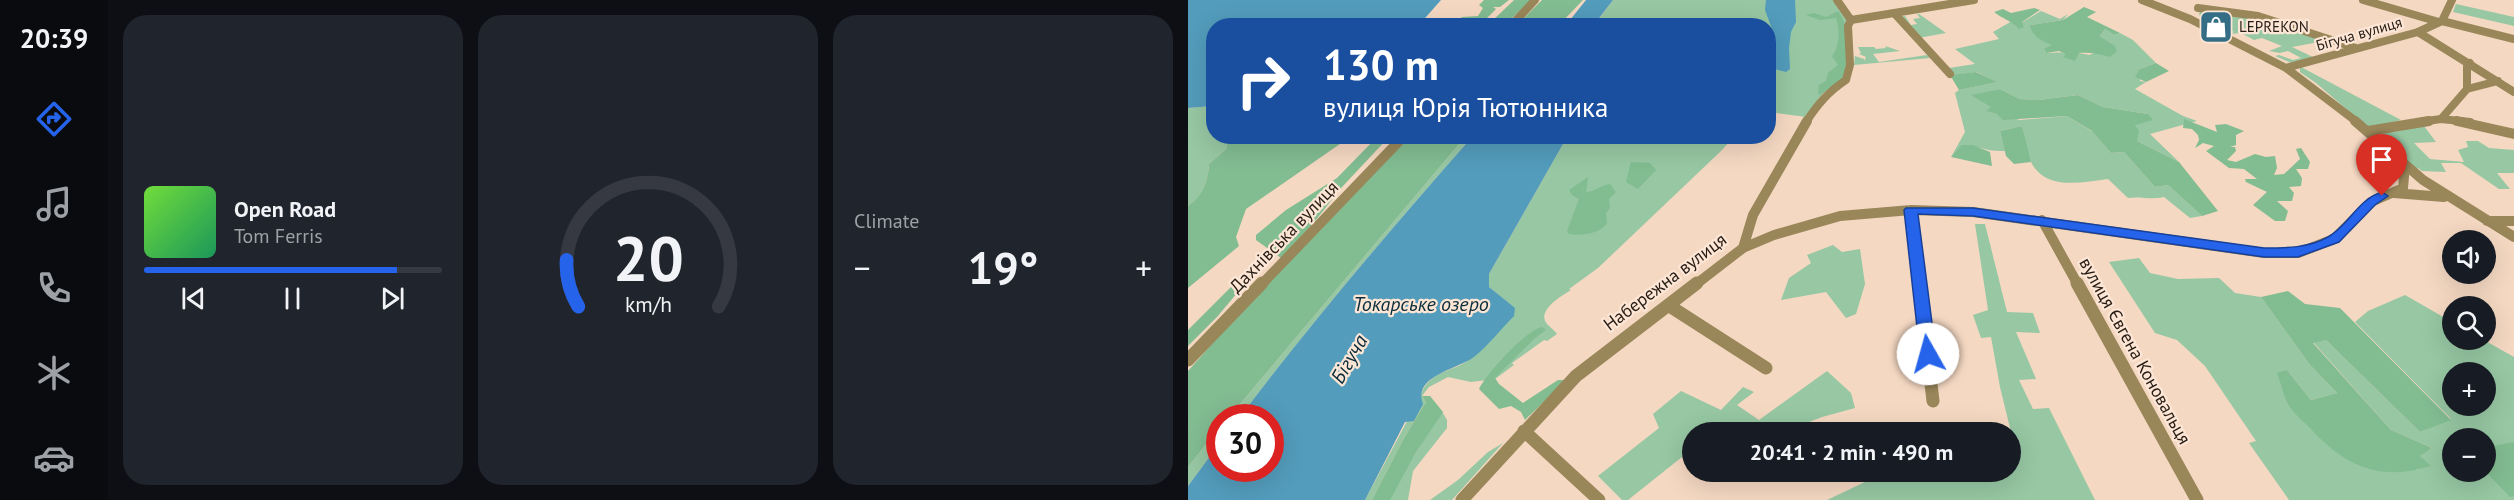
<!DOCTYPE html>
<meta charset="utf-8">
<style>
:root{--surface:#171b24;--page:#20242c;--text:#f1f3f6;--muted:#9ea1a6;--line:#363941;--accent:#2563eb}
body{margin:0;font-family:"PT Sans",sans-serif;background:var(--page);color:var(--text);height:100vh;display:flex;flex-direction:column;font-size:22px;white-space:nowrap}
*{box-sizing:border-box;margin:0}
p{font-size:20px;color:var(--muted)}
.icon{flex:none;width:33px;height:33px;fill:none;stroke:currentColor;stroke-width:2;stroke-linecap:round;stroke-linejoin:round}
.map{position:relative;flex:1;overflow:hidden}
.sheet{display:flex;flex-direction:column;gap:15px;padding:15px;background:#0d0f14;width:1080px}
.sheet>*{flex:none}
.hud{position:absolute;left:18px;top:18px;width:570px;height:126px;border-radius:24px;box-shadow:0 6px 24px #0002;background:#1a4fa0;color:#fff;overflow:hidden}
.controls{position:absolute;left:1254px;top:230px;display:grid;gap:12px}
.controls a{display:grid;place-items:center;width:54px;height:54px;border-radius:50%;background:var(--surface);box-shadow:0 6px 24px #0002;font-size:30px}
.speed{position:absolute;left:18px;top:404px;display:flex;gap:12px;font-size:30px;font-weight:700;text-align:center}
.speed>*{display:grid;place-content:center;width:78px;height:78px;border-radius:50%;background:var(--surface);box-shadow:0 6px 24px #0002;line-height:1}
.speed .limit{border:9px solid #d22;background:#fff;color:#111}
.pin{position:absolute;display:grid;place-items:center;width:51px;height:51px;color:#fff;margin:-62px -26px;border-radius:50% 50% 50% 0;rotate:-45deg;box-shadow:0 0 6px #0007}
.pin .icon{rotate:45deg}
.me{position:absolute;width:66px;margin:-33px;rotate:353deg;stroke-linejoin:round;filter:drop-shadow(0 0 4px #0008)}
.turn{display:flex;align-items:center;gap:21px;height:126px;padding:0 18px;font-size:27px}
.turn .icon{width:78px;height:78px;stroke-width:2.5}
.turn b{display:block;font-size:42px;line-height:51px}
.big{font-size:45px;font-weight:800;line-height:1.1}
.sheet .tile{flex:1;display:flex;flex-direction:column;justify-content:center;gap:9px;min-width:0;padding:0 21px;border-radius:24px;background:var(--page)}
.sheet .dial{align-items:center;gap:0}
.dial svg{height:156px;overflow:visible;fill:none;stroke:var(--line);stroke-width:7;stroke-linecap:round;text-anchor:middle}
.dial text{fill:var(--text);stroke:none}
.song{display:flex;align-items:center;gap:18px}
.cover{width:72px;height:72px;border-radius:9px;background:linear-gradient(135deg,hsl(100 70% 55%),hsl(150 70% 35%))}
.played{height:6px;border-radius:3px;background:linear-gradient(90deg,var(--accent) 85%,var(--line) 85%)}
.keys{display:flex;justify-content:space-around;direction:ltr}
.heat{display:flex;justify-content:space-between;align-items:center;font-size:33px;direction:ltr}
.sheet .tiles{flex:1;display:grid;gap:15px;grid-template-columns:repeat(3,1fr)}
.trip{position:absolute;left:494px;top:422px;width:339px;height:60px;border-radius:30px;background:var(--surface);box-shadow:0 6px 24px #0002;font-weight:800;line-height:60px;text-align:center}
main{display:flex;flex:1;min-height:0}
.menu{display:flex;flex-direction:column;width:108px;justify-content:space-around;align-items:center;background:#090b0e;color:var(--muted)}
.menu .icon{width:42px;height:42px}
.menu .current{color:var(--accent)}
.menu b{font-size:27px;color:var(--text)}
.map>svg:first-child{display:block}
.green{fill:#97c7a3;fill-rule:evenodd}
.forest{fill:#82bc91}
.water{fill:#539cbc}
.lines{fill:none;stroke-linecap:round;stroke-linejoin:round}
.minor-far2{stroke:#998659;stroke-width:8}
.minor-far1{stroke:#998659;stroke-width:10}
.minor{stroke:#998659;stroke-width:13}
.route{fill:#2563eb;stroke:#184099;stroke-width:1.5}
.labels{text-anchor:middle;stroke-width:4.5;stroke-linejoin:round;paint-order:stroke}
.far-poi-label{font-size:15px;fill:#261c14;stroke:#fde6d5;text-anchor:start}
.far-street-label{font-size:15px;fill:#261c14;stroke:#fde6d5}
.street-label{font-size:18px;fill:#261c14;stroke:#fde6d5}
.water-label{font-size:20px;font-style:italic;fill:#0b2e3c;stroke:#fde6d5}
</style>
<main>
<nav class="menu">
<b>20:39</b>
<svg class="icon current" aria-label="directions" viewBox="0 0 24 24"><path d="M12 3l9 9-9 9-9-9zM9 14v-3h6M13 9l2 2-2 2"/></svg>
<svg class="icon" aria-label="music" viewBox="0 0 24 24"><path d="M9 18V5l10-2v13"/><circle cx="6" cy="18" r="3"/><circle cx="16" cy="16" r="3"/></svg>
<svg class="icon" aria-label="phone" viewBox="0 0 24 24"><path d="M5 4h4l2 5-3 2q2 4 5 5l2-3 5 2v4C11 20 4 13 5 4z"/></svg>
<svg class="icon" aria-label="climate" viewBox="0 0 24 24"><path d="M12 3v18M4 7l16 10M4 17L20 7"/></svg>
<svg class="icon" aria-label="car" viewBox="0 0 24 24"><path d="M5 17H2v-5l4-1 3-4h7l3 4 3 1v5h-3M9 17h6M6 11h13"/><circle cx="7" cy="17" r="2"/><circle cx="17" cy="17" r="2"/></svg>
</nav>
<section class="sheet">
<div class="tiles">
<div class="tile">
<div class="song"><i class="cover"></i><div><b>Open Road</b><p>Tom Ferris</p></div></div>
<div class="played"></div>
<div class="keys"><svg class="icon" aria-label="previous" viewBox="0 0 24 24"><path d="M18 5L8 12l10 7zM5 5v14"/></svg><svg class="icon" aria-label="pause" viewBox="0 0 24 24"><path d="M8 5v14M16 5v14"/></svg><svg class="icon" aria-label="next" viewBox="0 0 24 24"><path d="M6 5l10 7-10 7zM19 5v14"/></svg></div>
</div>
<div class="tile dial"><svg viewBox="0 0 100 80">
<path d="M14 69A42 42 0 1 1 86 69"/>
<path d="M14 69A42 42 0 0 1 8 45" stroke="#2563eb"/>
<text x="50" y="56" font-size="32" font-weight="700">20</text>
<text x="50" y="72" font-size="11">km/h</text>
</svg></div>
<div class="tile"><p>Climate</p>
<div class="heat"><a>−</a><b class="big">19°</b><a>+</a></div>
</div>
</div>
</section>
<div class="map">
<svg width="1326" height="500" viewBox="0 0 1326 500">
<rect width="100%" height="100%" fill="#f4d8c2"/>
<path class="green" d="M425,0H647L660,21V65L631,98L618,117L581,112L580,26H406Z
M1268,4L1326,17V26L1265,12Z
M1014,9H1033L1142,40L1104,47L1127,58L1106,64L1087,56L1091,55L1105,60L1113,58L1100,51L1092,53L1081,51L1094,46L1074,38L1066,40L1053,33L1041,34L1046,32L1013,18L1011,14Z
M853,11L872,19L880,14L875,20L842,25L865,45L856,48L858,53C866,52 895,52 901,55L926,45L912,36L917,29L926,35L932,33L945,40L968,63L952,69V81L958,82L947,89L995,116L1009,121L962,134L991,162L949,141L947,124L960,114L915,107L890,95L851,100L832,99L812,89L785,95L804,107L799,111L832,120L879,116L905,132L923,153L936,152L967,187L980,185L1014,216L1002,218L976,197C963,200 953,196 940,198L920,179C894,182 860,191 844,164C838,153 837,138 834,126L812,131L817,151C798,152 790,145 773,145L763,157L777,132L767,93L771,90L808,82L789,72L766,75L761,68L787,64L767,49L811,39L805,32L824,21L836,26L833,23Z
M729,14H731L758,33L730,38L710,17L717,16L723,25L729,24L725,19L732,18Z
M697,46L712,51L685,54L691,62L739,55L742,58L666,65L667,56L676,59V61L678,57L671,54L673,53L670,47H686L688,49L698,48Z
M1112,67H1113L1213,120L1183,128L1177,125L1128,83L1112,72Z
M25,106L26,136L38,137L39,148L21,164C20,182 15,195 0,206V108Z
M1236,126L1248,142L1226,143L1242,159L1276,162L1270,150L1280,147L1278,141H1290L1301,148L1326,150V173H1309L1322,189H1311L1273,163H1253L1258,172L1234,171L1230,168L1229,173L1193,137L1196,132Z
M277,137H284C204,228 125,320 52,417H41Z
M379,137H546L533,151L410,268L381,289L383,290C373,296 348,311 359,324C363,328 367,331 369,334L359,341L356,340L324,363L326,365L307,379L283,382L260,377L241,387L234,396L238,402L216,438L184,500H177L232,397C241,368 268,373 286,356C301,342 313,324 326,308L301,287V274Z
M787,224H797L819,312L845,313L852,333L828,332L848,379L831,380L845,409L861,408L907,500H639L700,471H822V463L830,461L812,387L803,337L793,338L785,315L800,310Z
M645,245L654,252L672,249L677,284L668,314L658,318L638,292L593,300L601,278L623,263L619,255Z
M951,258L962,273L990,279L1031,278L1047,293L1073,297L1122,365L1149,393L1123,400L1099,370L1101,405L1228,470L1242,466L1231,456L1244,448L1203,430L1125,342L1138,340L1232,432L1263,419L1167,322L1180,311L1217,295L1264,322V339H1294L1326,357V500H1101L1061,443L1068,441L1017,366L989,340L967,333L921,262ZM1264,372H1298V405H1264ZM1264,438H1298V471H1264Z
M639,371L663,393L667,408L634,417L596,432H504V462L494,457L440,500H434L410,476L471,428L465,414L493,391L533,410L555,387L566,392L549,405L571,420Z
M253,410L259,420V428L225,471L220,500H199Z
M31,428V444L0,486V467Z
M315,443L264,500H242L270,480L300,452Z"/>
<path class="forest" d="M296,0H321L312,7H305L308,9L299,18L283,20L285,25H270L269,22L274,17L290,16L295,8L291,5Z
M326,0H343L317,25L301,24Z
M354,0H395L371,25H329Z
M896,7L908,12L899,17L932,33L926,35L917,29L912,36L926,45L929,51L922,57C912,54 901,52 891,53L887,61L875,57L878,54L871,51L858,53L856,48L864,45C854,41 844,37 842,25L875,20Z
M846,8L852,10L834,22L836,27L831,29C823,20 814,19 806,12L815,9L823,13Z
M650,11C664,30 659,55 658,77L632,95L630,93L631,85L638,81L640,73L650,65L644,56C652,46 652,30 648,18L632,20L618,15L626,13L638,17Z
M968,63L981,71L958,82L947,77L952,69Z
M788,72L809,82L771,90L762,75Z
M812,89L832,99L851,100L890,95L915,107L960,114L965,120L947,125L951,131L949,141L991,162L1030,211L1014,216L980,185L967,187L936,152L923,153L904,131L879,116L815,120L809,114L798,111L803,107L783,95Z
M996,119L1029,132L1027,125L1038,124L1056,131L1048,135V145L1042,147H1047L1048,151L1039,160L1048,162L1067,154L1078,157L1087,156L1089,168L1086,175L1096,174L1112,159L1108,149L1113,148L1122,162L1120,169H1108L1114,178L1113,186L1101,187L1106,193L1104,201H1089L1100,211L1097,221H1087L1065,205L1079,192L1058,182L1057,179H1069L1056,169L1041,168L1018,151L1026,146L1015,143L1007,148L1011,140L1010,135L1004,129L995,128Z
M834,126L843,162L826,164L818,156L812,131Z
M38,137H162L58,209L48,237L51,246L0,288V206C15,195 20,182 21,164L39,148Z
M189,137H201L154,187L115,236L93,258L68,240V235L98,210L149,178Z
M225,137H277L41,417H32L31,428L0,467V371L64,299L207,150Z
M773,145H785L802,152L804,166L763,157Z
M443,162L462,163L468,170L450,189L438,182Z
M400,177L398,192C407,192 412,185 422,184L428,192L421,199L422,208L418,213L419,223C412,234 393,236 381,234L379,231L391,199L384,195L381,190Z
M61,269L65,274L29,317L0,346V330Z
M1100,291L1117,304L1152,308L1263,420L1232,432L1138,340L1125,343L1203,430L1244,448L1232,456L1243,466C1191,482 1157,466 1122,428C1115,421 1105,413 1100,404C1095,394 1093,383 1089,373L1099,370L1123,400L1149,393L1122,365L1073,297Z
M354,327L358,330L347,338L307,378L311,384L335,403L370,380H375L376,382L337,420L333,412L323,406L311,409L291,389C298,374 338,330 354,327Z
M234,396H242L255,412L228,452L202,500H184L216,438L238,402Z
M1298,442L1305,446L1326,442V496L1322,497L1297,471Z"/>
<path class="water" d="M0,0H253L231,25L26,26L25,106L0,108Z
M398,0H425L406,25H378Z
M578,0H607L608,22L603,32L601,48L602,69L598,72L586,69L588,40L577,10Z
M284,137H379L301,274V287L327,308L326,316C313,329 300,346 286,357C270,369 224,376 235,404L226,421L217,422L177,500H0V486L31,444L32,468H82V417H52C125,320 204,228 284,137Z"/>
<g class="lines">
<path class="minor-far2" d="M649,0L663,20
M954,0L1002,19L1098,68L1169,122
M1175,0L1251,22
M1010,8L1070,16L1168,48
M707,14L762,74
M663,20L786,0
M1254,21L1326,39
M323,26L347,0
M1230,32L1326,92
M1098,68L1230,32L1254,21L1264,0
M1279,89L1310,81
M1253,119L1279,89V66L1282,63
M618,122C630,104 640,92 658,80L662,65L660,26L663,20
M1232,122L1253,119L1282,122"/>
<path class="minor-far1" d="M1167,121L1235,180L1326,237
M1269,121L1326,134
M1180,131L1241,121
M1206,193L1256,197
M723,210L732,285
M854,220L890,285
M1299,221H1326
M555,248L586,235L652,216L723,210L785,212L1076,253H1110L1146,239L1183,202L1215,188L1217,165
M73,285L216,136
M507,285L555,248L565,215L619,121"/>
<path class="minor" d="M731,283L745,401
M889,283L1009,500
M480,305L578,368
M0,360L74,283
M336,431L411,500
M274,500L388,376L509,283"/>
</g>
<path class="route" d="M1194,192L1200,196L1187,205L1151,242L1110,257H1076L785,216L730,214L748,354L745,358H734L732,354L716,210L718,208H785L1076,248C1099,248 1120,248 1140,237C1160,226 1170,199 1194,192Z"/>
<defs>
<symbol id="shop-square" viewBox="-11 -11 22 22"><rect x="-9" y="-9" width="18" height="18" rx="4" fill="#336d86" stroke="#fde6d5"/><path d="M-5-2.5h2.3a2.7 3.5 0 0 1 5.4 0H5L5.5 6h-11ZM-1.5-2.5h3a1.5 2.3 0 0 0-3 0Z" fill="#fff"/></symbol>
</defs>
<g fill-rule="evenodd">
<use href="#shop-square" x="1009" y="8" width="38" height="38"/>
</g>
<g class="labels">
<g class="far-poi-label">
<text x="1051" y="32">LEPREKON</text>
</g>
<g class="far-street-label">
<text transform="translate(1171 34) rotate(-16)" y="5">Бігуча вулиця</text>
</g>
<g class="street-label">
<text transform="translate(96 237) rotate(-46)" y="6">Дахнівська вулиця</text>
<text transform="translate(477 282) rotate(-37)" y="6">Набережна вулиця</text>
<text transform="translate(947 351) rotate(61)" y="6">вулиця Євгена Коновальця</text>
</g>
<g class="water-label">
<text x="233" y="311">Токарське озеро</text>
<text transform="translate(161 359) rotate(-60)" y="7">Бігуча</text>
</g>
</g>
</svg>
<div class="controls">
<a><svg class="icon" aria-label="sound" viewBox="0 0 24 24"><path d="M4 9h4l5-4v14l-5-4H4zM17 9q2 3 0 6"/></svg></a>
<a><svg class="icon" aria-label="search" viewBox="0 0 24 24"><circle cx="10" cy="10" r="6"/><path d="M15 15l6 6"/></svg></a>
<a>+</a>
<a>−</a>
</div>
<div class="speed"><div class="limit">30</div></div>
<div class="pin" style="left:1194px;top:196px;background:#d93025"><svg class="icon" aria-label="arrive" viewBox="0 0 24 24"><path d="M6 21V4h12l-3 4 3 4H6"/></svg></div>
<svg class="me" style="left:740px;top:354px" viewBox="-20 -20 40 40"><circle r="19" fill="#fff"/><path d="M0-13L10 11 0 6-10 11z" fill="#2563eb"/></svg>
<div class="trip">20:41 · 2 min · 490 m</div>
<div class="hud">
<div class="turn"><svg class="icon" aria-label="right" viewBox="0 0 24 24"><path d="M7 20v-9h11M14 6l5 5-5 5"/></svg><div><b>130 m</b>вулиця Юрія Тютюнника</div></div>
</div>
</div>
</main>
